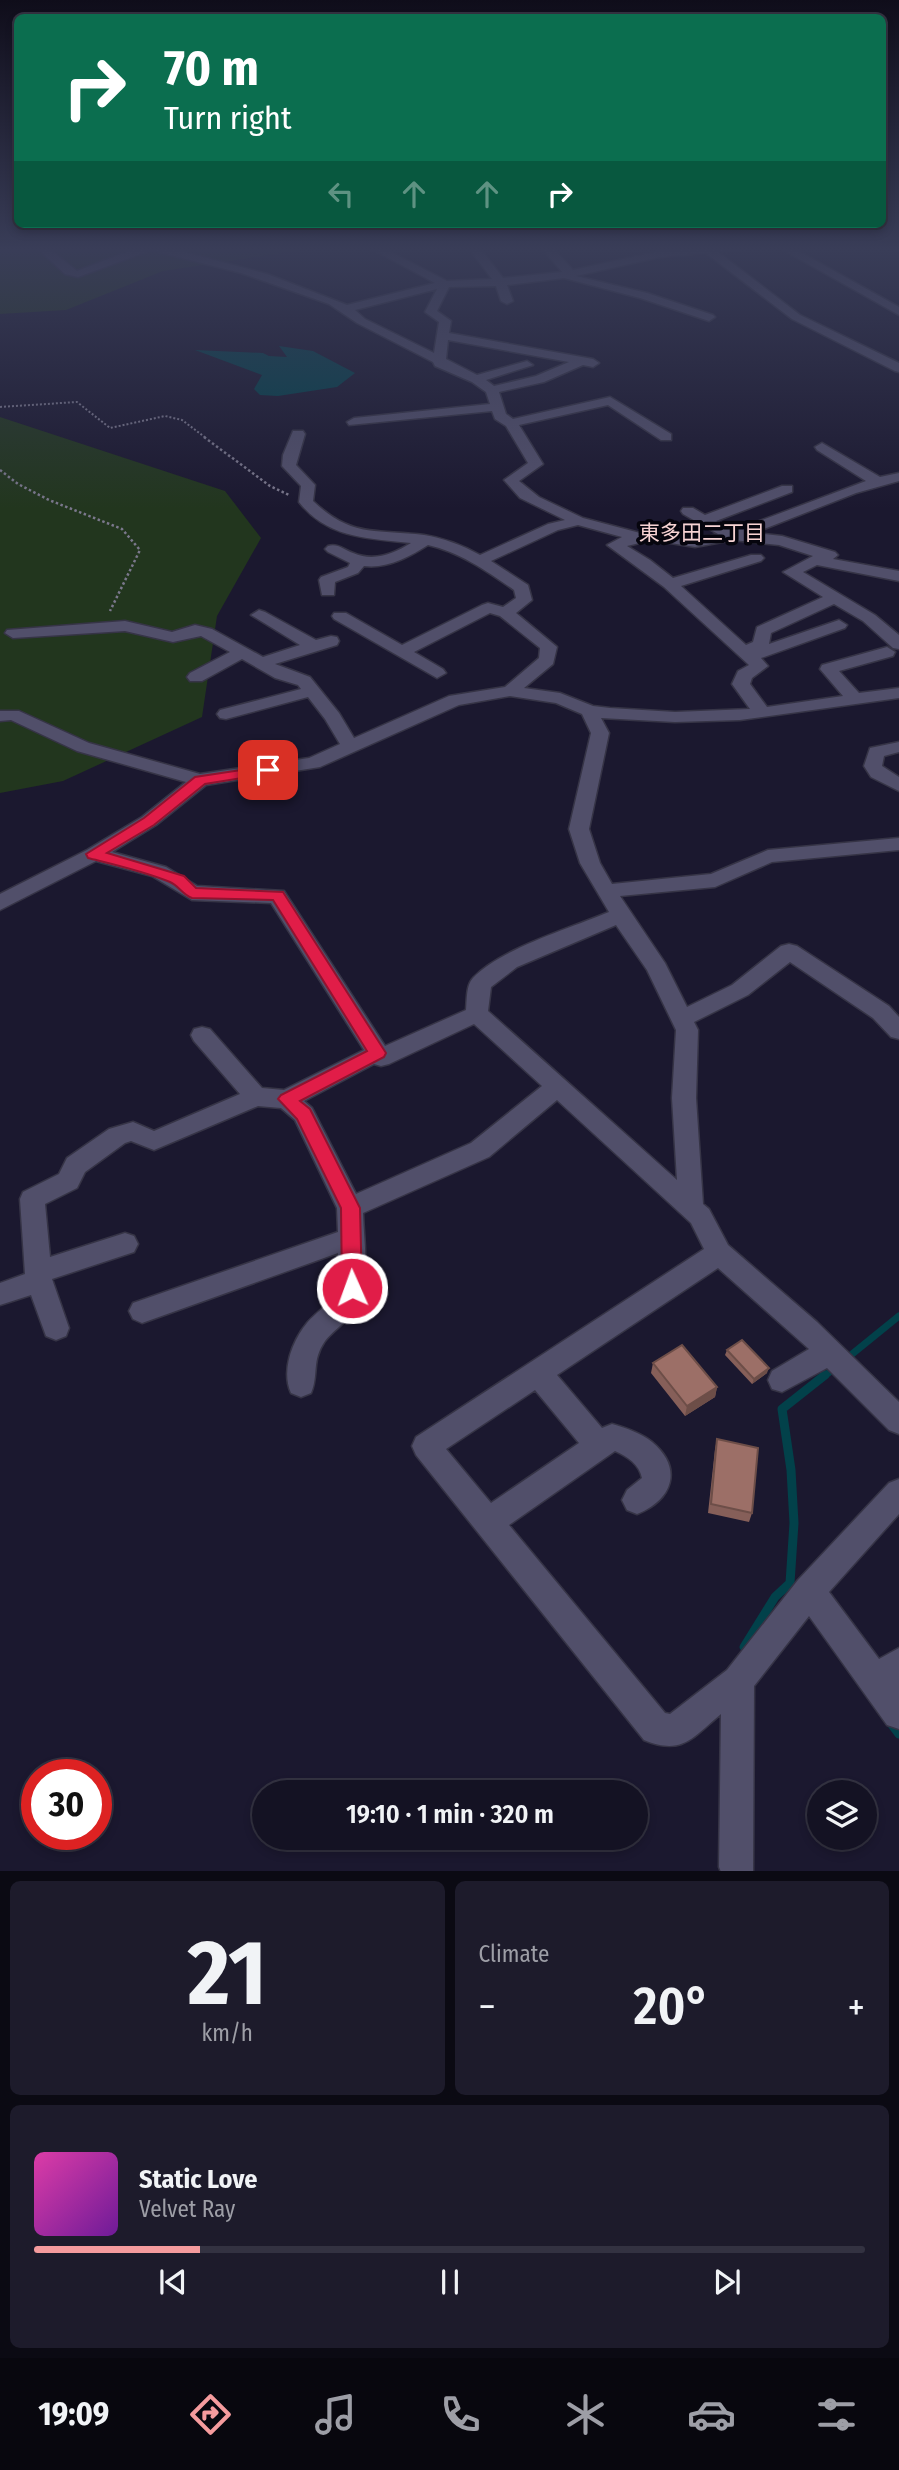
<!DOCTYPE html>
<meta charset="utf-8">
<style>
:root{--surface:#141223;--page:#1d1b2b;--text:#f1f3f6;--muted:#9d9ea6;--line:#333241;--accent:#f59b9d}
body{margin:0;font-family:"Fira Sans Condensed","Noto Sans JP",sans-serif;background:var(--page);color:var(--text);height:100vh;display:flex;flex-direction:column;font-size:26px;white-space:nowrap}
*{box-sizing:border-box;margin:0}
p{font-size:23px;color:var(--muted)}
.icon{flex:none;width:38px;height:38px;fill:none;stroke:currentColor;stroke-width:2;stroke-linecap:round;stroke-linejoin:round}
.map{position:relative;height:1871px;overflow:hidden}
.details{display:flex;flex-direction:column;gap:10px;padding:10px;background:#0b0a13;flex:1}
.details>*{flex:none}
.top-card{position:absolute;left:14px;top:14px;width:872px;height:214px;border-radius:10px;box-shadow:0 4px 10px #0003,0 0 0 2px var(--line);background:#0b6e4f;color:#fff;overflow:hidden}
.fabs{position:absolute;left:807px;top:1780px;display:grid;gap:14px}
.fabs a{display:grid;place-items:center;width:70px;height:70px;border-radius:50%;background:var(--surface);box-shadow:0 4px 10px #0003,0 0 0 2px var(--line);font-size:35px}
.speed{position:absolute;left:21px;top:1759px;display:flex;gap:14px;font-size:35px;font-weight:700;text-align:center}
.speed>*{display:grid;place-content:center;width:91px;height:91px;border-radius:50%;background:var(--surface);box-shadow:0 4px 10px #0003,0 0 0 2px var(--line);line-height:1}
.speed .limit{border:10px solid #d22;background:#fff;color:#111}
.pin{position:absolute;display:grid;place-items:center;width:60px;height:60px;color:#fff;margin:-30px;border-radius:14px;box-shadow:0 4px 10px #0006}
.me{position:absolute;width:77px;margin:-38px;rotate:358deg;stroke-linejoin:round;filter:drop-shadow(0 0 5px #0008)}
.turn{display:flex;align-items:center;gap:24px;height:147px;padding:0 35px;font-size:32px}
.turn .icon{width:91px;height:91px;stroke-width:2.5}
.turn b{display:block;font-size:49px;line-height:60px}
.lanes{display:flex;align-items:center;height:66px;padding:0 35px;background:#0003;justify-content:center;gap:35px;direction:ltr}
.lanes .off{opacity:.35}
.big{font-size:52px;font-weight:600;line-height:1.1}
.details .tile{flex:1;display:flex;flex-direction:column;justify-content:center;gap:10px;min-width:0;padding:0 24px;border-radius:10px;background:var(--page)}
.details .dial{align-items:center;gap:0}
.dial b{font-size:91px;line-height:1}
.song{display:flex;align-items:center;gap:21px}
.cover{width:84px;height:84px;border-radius:10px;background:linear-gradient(135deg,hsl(320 70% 55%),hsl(280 70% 35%))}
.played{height:7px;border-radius:4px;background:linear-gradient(90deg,var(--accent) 20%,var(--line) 20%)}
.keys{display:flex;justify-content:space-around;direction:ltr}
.heat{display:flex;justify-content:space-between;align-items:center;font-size:38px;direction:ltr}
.details .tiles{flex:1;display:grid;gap:10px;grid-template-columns:1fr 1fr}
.tile:last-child{grid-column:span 2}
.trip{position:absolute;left:252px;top:1780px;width:396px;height:70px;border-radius:35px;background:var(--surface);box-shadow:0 4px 10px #0003,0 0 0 2px var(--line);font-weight:600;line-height:70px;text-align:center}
.tab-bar{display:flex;height:112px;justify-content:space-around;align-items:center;background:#08070e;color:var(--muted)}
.tab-bar .icon{width:49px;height:49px}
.tab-bar .on{color:var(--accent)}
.tab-bar b{font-size:32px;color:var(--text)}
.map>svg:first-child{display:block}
.green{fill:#22361e}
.water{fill:#02414a}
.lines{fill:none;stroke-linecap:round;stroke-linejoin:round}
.stream-far1{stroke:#02414a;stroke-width:7}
.stream{stroke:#02414a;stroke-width:9}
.minor-casing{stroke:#363446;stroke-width:3}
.path-far1{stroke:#7b788c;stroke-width:2;stroke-dasharray:2 2;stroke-linecap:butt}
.path{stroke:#7b788c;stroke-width:2.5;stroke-dasharray:2.5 2.5;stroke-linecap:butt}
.minor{fill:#514f6a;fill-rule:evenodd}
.wall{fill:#865f59}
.shaded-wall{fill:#6d4e48}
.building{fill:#9c6f67;stroke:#6d4e48;stroke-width:2}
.route{fill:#e11d48;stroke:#92132f;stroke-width:2}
.labels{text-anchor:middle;stroke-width:7;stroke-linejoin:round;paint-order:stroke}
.far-neighbourhood-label{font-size:21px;fill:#f7d3d3;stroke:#06050e}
</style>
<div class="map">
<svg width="899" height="1872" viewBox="0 0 899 1872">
<rect width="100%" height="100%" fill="#1b182f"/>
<path class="green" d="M0,247H322L163,271L66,310L0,314Z
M0,417L225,491L261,538L217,616L202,717L63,781L0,793Z"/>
<path class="water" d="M279,346L313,351L355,373L337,387L278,396L260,395L254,389L262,375L195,350L263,353L269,356L287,357Z"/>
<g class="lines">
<path class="stream-far1" d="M846,1359L899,1316
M823,1377L835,1368"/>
<path class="stream" d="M744,1647L775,1597L790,1583L794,1523L791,1470L782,1409L825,1375
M890,1722L899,1734"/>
<defs>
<path id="minor" d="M36,247H47L77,271L140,247H165L267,274L347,305L435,283L368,247H381L447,281L492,279L468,247H479L503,278L562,272L541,247H552L573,270L660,251L745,247L740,250L718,252L800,315L899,363V372L895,371L792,319L706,253L660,257L576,276L647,293L713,315L715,317L709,321L640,298L564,278L507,285L513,301L507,304L501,301L496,286L449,287L437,311L451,321L449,333L593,359L599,363L593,367L583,365L544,382L499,392L506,414L513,419L610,397L671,434V440H661L608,405L519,425L543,464L519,481L539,497L583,518L640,533L710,536L718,534L683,514L681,511L683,508H693L705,515L782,486H792V492L716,521L733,531L866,481L817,450L815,447L822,443L880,477L899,473V481L856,493L754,533L782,536L835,552L838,555L833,559L899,571V581L817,565L803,572L875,615L899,635V649L893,648L863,621L834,604L771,633L769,644L839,620L847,625L845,628L761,658L768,666L752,678L750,684L767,707L843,696L820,669L822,665L887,647L895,652L893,656L839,671L859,693L899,688V698L740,720L675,722L601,718L609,733L589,829L600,863L612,884L711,874L768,850L899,838V850L772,862L715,887L620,896L665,963L687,1007L732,985L781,946L789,944L797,946L889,1006L899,1017V1039L891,1037L873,1018L790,962L748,995L694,1022L698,1030L696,1098L703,1204L709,1209L728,1245L817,1322L899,1402V1434L889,1430L827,1368L782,1392L772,1389L768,1380L772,1371L809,1349L718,1268L557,1375L602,1428L612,1424C626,1428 641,1433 652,1442C684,1469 672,1500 637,1514L627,1510L622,1500L627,1490L642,1478C639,1464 628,1457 615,1451L509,1525L665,1713L670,1714L727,1670L798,1580L889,1483L899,1479V1514L829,1592L879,1659L899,1648V1729L887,1725L809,1616L754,1686L753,1872H721L719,1867L721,1714C693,1737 683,1756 644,1740L416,1455L412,1446L416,1437L704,1249L691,1223L557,1100L489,1157L363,1213C364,1251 373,1287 348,1318C341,1326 331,1333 325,1341C311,1361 319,1375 311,1393L301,1397L291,1393C281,1371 292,1341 307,1323C317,1311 335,1301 339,1286C341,1277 338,1263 338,1253L142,1323L133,1319L129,1311L133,1303L338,1232L337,1208L295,1120L281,1108L258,1106L154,1150L131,1141L125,1143L85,1172L77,1188L45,1204L50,1257L125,1233L134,1236L138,1244L134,1252L52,1279L69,1328L66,1336L56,1340L46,1336L31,1295L0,1305V1283L25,1274L20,1199L23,1192L59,1174L67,1158L109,1129L133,1122L154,1131L240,1094L194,1041L191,1035L194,1029L202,1027L210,1029L262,1088L284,1090L364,1050L271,903L192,900L152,876L96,861L0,910V894L87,850L142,817L186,782L77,751L11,720L0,721V711H19L89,743L200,774L309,758L340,744L325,719L308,697L226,719L220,718L217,714L220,710L301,689L298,685L275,678L242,659L202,681H190L187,677L190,673L230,652L201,636L173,642L125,631L13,638L5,633L7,630L125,621L172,632L195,625L212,629L263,657L300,645L251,615L259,610L265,612L316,640L331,636L337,637L339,641L337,645L275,664L310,677L339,713L354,738L449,696L505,687L539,658L540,648L500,616L490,613L414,652L443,669L446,673L437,678L334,619L332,616L334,613H346L402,645L482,605L488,603L503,607L516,598L514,590C488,572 460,552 428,545C409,557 387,569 364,566L358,573L335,582L334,595H322L319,580L321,577L348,567L350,563L328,552L325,549L328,546C338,543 344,550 353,553C374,562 393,554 411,543C368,538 328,539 299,502L301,486L282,466L283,455L293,431H303L305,434L296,465L315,485L313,501C352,538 375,529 424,535C443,538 462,545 480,555L548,524L565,520L520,498L504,480L528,463L506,426L495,419L492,411L349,425L347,422L354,418L490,404L486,392L472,382L435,366L433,362L357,323L329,304L241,273L151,250L78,277L65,274ZM437,289L425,312L439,322L434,353L365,319L355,310ZM448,340L569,362L536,376L494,386L486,380L533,365L527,361L477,375L446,359ZM578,525L622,537L607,545L664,587L749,665L738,671L732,684L750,709L675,712L610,708L593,706L560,693L524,688L553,664L557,647L516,613L532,600L528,585L491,561L558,530ZM652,540L695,547L733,540L779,545L813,556L783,572L823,597L757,627L753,642L746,645L681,586L761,561L764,558L761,555H751L673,578L650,560L627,546ZM510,696L556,703L582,714L591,733L569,829L580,863L609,912C571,928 500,949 473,978C466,985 467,1000 466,1010L385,1046L284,891L197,886L166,867L112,852L156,825L206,785L320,767L459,705ZM616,925L647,970L676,1030L672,1098L677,1180L488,1011L491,987L517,967ZM474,1024L542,1086L471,1143L356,1194L312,1108L304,1101L374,1064L381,1066L389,1064ZM535,1390L579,1443L491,1503L446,1449Z
M778,247H791L899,307V315Z
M893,247H899V251Z
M899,742V752L884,756L882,766L899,777V791L871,777L864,766L870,748Z"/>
</defs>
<use href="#minor" class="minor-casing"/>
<path class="path-far1" d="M0,407L77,402L110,428L165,416L182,420L206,438"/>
<path class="path" d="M204,437L270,486L289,495
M0,470L18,484L49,500L122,529L140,550L110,611"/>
<use href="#minor" class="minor"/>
</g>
<path class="wall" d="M727,1350L767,1373L752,1384L725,1355Z
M653,1363L717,1387L715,1397L685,1416L651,1373Z
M717,1439L752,1513L749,1522L708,1513L715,1449Z"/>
<path class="shaded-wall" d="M769,1368L767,1373L752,1384L754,1379Z
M717,1387L715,1397L685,1416L687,1406Z"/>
<path class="building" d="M742,1340L769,1368L754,1379L727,1350Z
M682,1345L717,1387L687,1406L653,1363Z
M717,1439L758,1448L752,1513L711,1504Z"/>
<linearGradient id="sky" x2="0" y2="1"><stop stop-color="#0f0d1a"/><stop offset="0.49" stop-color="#393d58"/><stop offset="1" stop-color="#393d58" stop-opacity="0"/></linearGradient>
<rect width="899" height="509" fill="url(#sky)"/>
<path class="route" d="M268,766L275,770L273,773L205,784L154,825L107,853L184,876L196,888L283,892L386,1053L384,1057L300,1101L310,1109L360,1208L362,1288L360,1294L352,1297L345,1294L342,1288L341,1208L297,1119L278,1099L281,1095L367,1051L273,900L192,898C183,895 179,886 170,882C143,871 116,865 88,858L86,854L144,818L195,777Z"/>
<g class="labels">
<g class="far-neighbourhood-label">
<text x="702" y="540">東多田二丁目</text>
</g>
</g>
</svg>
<div class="fabs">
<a><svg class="icon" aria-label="layers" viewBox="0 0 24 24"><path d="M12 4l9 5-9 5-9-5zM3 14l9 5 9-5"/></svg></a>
</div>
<div class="speed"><div class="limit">30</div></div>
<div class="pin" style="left:268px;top:770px;background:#d93025"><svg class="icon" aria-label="arrive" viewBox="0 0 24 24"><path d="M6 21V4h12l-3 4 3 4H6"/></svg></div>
<svg class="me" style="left:352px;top:1288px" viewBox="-20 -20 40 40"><circle r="17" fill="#e11d48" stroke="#fff" stroke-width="3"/><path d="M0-11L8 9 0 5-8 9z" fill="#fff"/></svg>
<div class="trip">19:10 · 1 min · 320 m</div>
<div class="top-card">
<div class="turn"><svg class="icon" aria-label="right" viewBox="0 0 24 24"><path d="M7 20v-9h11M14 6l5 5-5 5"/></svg><div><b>70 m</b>Turn right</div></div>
<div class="lanes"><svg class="icon off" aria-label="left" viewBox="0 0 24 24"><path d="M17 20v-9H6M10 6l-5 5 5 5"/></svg><svg class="icon off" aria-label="ahead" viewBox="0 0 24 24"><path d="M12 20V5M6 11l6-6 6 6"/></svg><svg class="icon off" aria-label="ahead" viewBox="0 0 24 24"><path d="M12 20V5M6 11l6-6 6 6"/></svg><svg class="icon" aria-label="right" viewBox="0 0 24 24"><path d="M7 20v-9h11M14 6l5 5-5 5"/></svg></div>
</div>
</div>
<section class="details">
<div class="tiles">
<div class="tile dial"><b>21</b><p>km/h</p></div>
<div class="tile"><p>Climate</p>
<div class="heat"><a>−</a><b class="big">20°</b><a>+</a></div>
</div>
<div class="tile">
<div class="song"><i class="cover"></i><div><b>Static Love</b><p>Velvet Ray</p></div></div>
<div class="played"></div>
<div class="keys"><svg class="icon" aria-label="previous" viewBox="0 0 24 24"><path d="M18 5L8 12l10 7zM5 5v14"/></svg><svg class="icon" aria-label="pause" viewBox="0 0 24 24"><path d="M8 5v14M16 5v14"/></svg><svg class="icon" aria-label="next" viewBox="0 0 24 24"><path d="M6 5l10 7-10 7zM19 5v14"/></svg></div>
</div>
</div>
</section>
<nav class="tab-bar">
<b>19:09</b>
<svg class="icon on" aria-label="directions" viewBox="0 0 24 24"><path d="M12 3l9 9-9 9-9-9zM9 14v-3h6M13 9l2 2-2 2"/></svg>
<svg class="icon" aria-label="music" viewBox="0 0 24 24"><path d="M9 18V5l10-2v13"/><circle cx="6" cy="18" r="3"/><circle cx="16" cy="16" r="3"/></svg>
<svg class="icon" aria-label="phone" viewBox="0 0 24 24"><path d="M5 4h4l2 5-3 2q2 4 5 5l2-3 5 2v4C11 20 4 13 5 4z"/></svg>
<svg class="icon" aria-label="climate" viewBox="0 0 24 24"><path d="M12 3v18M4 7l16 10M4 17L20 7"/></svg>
<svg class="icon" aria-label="car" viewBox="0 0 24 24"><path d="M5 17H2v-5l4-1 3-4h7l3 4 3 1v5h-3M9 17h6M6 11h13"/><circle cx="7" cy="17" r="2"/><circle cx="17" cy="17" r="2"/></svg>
<svg class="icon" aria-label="filters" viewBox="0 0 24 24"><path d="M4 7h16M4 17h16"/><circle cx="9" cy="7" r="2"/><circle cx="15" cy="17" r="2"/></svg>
</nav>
